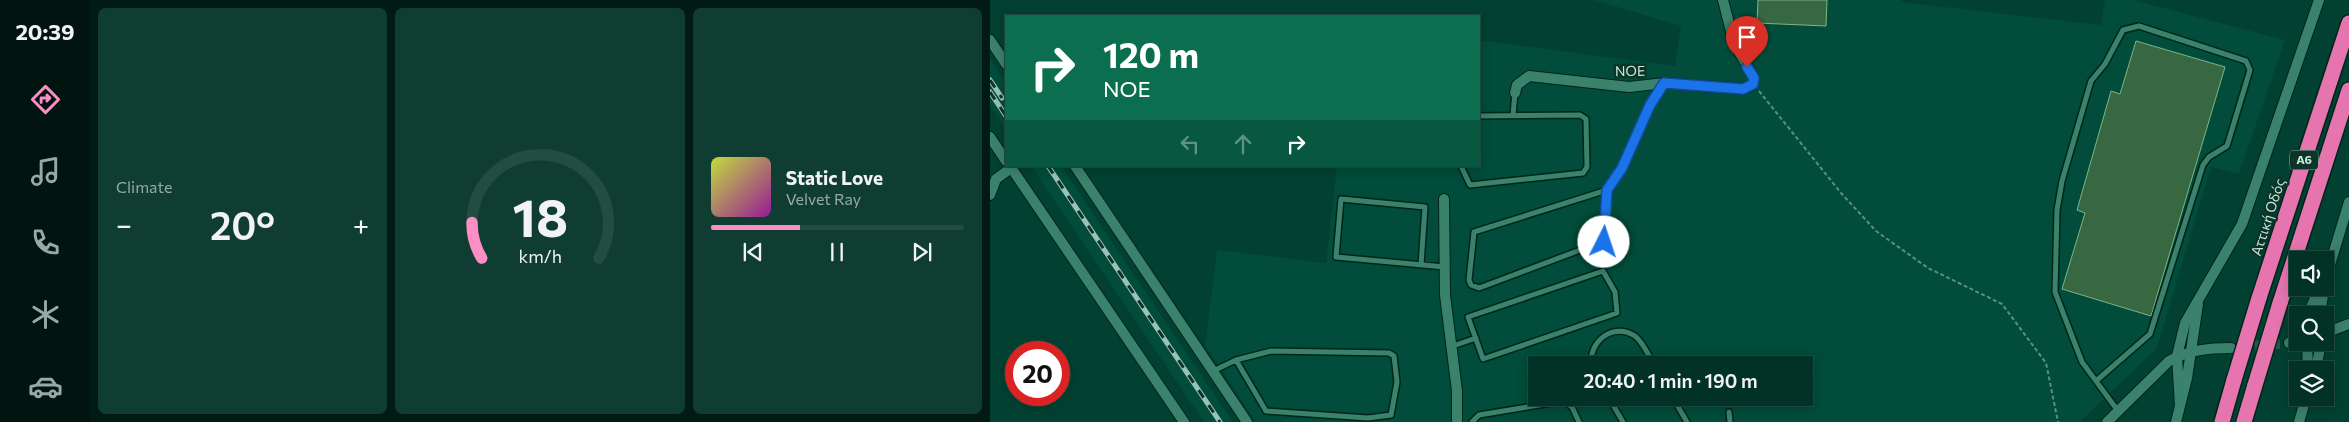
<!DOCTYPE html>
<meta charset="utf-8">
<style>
:root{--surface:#023125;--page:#103d32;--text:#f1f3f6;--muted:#96a9a7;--line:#234c42;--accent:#fb8fc5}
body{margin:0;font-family:Commissioner,sans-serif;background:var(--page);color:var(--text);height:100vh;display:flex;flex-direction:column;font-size:19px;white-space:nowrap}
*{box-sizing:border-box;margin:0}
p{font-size:16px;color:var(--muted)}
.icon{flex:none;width:28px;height:28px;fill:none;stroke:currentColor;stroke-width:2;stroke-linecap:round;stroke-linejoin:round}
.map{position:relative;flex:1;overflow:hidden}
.drawer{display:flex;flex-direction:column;gap:8px;padding:8px;background:#011b14;width:900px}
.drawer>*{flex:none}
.hud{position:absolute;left:15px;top:15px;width:475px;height:152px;border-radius:0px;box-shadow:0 2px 12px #0003,0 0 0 1px var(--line);background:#0b6e4f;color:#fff;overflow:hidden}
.tools{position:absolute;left:1299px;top:251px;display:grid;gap:10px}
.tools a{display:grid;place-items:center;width:45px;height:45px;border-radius:0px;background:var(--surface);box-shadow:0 2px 12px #0003,0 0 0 1px var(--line);font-size:25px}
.speed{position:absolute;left:15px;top:341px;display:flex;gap:10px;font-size:25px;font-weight:700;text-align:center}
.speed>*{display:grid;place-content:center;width:65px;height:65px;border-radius:50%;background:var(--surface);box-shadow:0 2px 12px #0003,0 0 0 1px var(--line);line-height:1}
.speed .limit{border:8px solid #d22;background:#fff;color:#111}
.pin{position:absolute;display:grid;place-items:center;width:42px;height:42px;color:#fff;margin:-51px -21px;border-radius:50% 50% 50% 0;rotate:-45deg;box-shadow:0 0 5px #0007}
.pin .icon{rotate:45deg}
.me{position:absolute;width:55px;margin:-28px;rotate:4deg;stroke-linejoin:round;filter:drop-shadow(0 0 4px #0008)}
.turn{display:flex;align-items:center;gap:18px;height:105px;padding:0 15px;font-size:22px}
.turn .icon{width:65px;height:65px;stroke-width:2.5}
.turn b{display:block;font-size:35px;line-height:42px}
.lanes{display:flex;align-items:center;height:48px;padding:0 15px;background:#0003;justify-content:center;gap:25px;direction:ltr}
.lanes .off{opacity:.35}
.big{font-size:38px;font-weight:600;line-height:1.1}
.drawer .tile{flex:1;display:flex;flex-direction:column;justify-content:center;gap:8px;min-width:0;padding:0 18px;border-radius:8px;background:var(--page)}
.drawer .dial{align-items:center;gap:0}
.dial svg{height:130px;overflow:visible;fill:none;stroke:var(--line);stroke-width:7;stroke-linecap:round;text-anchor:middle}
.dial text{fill:var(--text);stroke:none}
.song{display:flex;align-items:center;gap:15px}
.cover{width:60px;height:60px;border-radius:8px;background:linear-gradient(135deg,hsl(70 70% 55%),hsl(300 70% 35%))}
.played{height:5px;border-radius:2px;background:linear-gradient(90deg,var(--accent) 35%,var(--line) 35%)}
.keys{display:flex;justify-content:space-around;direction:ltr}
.heat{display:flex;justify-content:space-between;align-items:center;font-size:28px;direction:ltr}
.drawer .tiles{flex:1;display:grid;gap:8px;grid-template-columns:repeat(3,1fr)}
.trip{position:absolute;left:538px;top:356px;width:285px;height:50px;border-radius:0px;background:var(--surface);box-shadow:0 2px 12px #0003,0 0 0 1px var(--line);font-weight:600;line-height:50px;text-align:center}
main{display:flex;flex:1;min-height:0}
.tabs{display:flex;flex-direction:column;width:90px;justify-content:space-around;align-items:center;background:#01140f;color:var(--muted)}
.tabs .icon{width:35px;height:35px}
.tabs .active{color:var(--accent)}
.tabs b{font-size:22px;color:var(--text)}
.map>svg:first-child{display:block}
.built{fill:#014c3a;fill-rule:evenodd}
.building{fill:#376841;stroke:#80b489}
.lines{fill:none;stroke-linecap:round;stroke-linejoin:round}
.street-tunnel{stroke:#1f5a4a;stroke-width:10;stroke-dasharray:10 5;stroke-linecap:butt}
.lane-casing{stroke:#00251a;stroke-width:8}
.street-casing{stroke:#00251a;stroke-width:12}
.highway-casing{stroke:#00251a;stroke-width:18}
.path{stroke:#5d8f80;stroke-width:2;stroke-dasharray:4 2.5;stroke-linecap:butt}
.lane{stroke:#3a826b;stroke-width:5}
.street{stroke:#3a826b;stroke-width:10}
.highway{stroke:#e675af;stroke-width:15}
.rail-casing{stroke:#99c3b4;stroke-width:5}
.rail{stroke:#0d3428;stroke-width:3;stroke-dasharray:9;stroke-linecap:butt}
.highway-bridge-casing{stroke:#00251a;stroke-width:18;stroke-linecap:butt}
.highway-bridge{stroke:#e675af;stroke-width:15}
.route-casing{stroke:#114b97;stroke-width:12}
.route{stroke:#1a73e8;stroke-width:9}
.labels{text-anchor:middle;stroke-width:5;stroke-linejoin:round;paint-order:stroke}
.shield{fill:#0d3428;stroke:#8eb3a5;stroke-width:1}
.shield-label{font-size:12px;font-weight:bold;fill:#c6e9db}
.street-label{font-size:14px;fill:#c6e9db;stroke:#0d3428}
</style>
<main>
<nav class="tabs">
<b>20:39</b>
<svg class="icon active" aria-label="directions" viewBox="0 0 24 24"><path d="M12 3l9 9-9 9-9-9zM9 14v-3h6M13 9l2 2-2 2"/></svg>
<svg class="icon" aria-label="music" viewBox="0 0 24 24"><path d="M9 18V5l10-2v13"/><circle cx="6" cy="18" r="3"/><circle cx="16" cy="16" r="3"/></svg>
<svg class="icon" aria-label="phone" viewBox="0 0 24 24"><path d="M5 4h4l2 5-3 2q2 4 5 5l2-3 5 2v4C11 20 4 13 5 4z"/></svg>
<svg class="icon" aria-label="climate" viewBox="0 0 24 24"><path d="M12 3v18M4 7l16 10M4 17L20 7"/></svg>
<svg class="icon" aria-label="car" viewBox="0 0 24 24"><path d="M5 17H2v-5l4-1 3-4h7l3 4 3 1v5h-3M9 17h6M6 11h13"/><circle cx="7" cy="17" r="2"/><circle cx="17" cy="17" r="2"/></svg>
</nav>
<section class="drawer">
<div class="tiles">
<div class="tile"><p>Climate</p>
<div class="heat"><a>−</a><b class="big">20°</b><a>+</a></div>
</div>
<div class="tile dial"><svg viewBox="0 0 100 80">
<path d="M14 69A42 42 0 1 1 86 69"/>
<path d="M14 69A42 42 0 0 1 8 47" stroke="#fb8fc5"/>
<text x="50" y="56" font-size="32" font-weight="700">18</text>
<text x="50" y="72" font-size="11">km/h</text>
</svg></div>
<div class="tile">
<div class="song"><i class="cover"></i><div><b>Static Love</b><p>Velvet Ray</p></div></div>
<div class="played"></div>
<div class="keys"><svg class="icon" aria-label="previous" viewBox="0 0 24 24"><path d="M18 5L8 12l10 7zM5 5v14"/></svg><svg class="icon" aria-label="pause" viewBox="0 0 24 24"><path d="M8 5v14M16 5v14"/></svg><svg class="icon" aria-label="next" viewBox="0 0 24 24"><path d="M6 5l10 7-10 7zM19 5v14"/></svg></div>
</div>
</div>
</section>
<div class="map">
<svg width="1359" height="422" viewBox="0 0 1359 422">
<rect width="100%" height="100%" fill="#024131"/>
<path class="built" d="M604,0H911V2L1111,25L1115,0H1143L1295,40L1249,174L1221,167L1167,348L1090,422H266L215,345L227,250L336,263L347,166H489V40L685,66L691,26ZM546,365H814V398H546Z
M0,59L16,83V129L0,105Z
M41,166H71L243,422H214Z"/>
<path class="building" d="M768,0H837L836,26L767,23Z
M1146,41L1235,67L1161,316L1072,289L1095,213L1087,210L1121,91L1130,94Z"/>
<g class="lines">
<path class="street-tunnel" d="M1250,347L1299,343"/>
<defs>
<path id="lane" d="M523,115L525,93
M471,166L480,185L593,173L597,167L596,119L590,115L489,116
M617,190L614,241L489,288L481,285L479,280L484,232L617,190L632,168L660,105L674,83
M431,265L435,207L351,199L346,257L455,267
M613,271L625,292L627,313L493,359L478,317Z
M463,346L486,338
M601,365C599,341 623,322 645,336C653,342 659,356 664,365
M223,371L246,360L281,351L399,353L404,356L407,382L401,415L378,418L276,411L246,360
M1106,381L1160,334L1213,165L1219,157L1237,146L1260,70L1256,61L1149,26L1133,30L1115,64L1101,81L1072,181L1067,210L1065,292L1092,362L1128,411
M619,398L633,422
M683,398L697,422
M739,412L740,422
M482,422L489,415L573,401L582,407L589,422"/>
<path id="street" d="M0,40L16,64
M525,93L527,85L539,76L639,87L675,83L753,89L761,86L764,78L744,43L733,0
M0,137L16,161
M20,166L194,422
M85,166L257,422
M0,195L6,179L21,168
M454,199L455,295L467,391V422
M1335,281L1359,202
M1318,315L1329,288
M1330,315L1334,288
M1335,333L1359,324
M1317,342L1318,370
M1299,343L1308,341
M1326,370L1331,342
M1190,406L1187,356L1195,323L1252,224L1329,0
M1117,422L1179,361C1198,350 1219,348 1241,348
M1186,422L1197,378L1208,304
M1309,422L1316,398"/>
<path id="highway" d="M1269,298L1359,23
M1290,303L1359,90
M1232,422L1244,380
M1254,422L1265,385"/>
</defs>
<use href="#lane" class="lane-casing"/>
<use href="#street" class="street-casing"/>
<use href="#highway" class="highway-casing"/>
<path class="path" d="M769,91L851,193L886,231L938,268L1012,304L1056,363L1068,422"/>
<use href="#lane" class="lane"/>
<use href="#street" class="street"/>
<use href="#highway" class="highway"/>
<defs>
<path id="rail" d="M0,80L12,98
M0,92L16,116
M58,166L230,422"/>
</defs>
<use href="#rail" class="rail-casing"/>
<use href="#rail" class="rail"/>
<defs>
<path id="highway-bridge" d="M1244,380L1269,298
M1265,385L1290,303"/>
</defs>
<use href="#highway-bridge" class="highway-bridge-casing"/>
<use href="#highway-bridge" class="highway-bridge"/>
</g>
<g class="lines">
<defs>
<path id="route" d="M614,242L617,190L632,168L660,105L674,83L753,89L763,84L764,78L757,67"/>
</defs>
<use href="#route" class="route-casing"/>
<use href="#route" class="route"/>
</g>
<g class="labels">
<rect class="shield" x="1300" y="150.5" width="28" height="19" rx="4"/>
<g class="shield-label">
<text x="1314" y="164">Α6</text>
</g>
<g class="street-label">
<text transform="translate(640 71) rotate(-1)" y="5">NOE</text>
<text transform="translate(1278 217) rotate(-72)" y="5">Αττική Οδός</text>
</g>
</g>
</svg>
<div class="tools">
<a><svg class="icon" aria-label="sound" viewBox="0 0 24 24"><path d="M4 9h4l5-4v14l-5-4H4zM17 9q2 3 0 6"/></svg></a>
<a><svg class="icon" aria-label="search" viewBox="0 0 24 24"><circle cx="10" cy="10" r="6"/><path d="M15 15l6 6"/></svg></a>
<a><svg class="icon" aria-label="layers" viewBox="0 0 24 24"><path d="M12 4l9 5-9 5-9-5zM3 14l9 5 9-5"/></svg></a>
</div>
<div class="speed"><div class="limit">20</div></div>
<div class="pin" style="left:757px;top:67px;background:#d93025"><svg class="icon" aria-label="arrive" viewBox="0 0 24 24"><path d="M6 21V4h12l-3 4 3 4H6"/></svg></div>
<svg class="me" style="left:614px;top:242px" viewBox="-20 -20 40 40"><circle r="19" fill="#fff"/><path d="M0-13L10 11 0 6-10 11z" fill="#1a73e8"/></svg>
<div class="trip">20:40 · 1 min · 190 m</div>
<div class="hud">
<div class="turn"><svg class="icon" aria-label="right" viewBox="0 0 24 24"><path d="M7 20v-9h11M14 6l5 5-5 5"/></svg><div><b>120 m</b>NOE</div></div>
<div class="lanes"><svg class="icon off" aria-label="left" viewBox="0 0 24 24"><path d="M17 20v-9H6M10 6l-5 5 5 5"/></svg><svg class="icon off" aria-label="ahead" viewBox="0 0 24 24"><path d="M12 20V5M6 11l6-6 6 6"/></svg><svg class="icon" aria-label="right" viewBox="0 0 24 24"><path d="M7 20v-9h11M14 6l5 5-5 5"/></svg></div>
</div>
</div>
</main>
